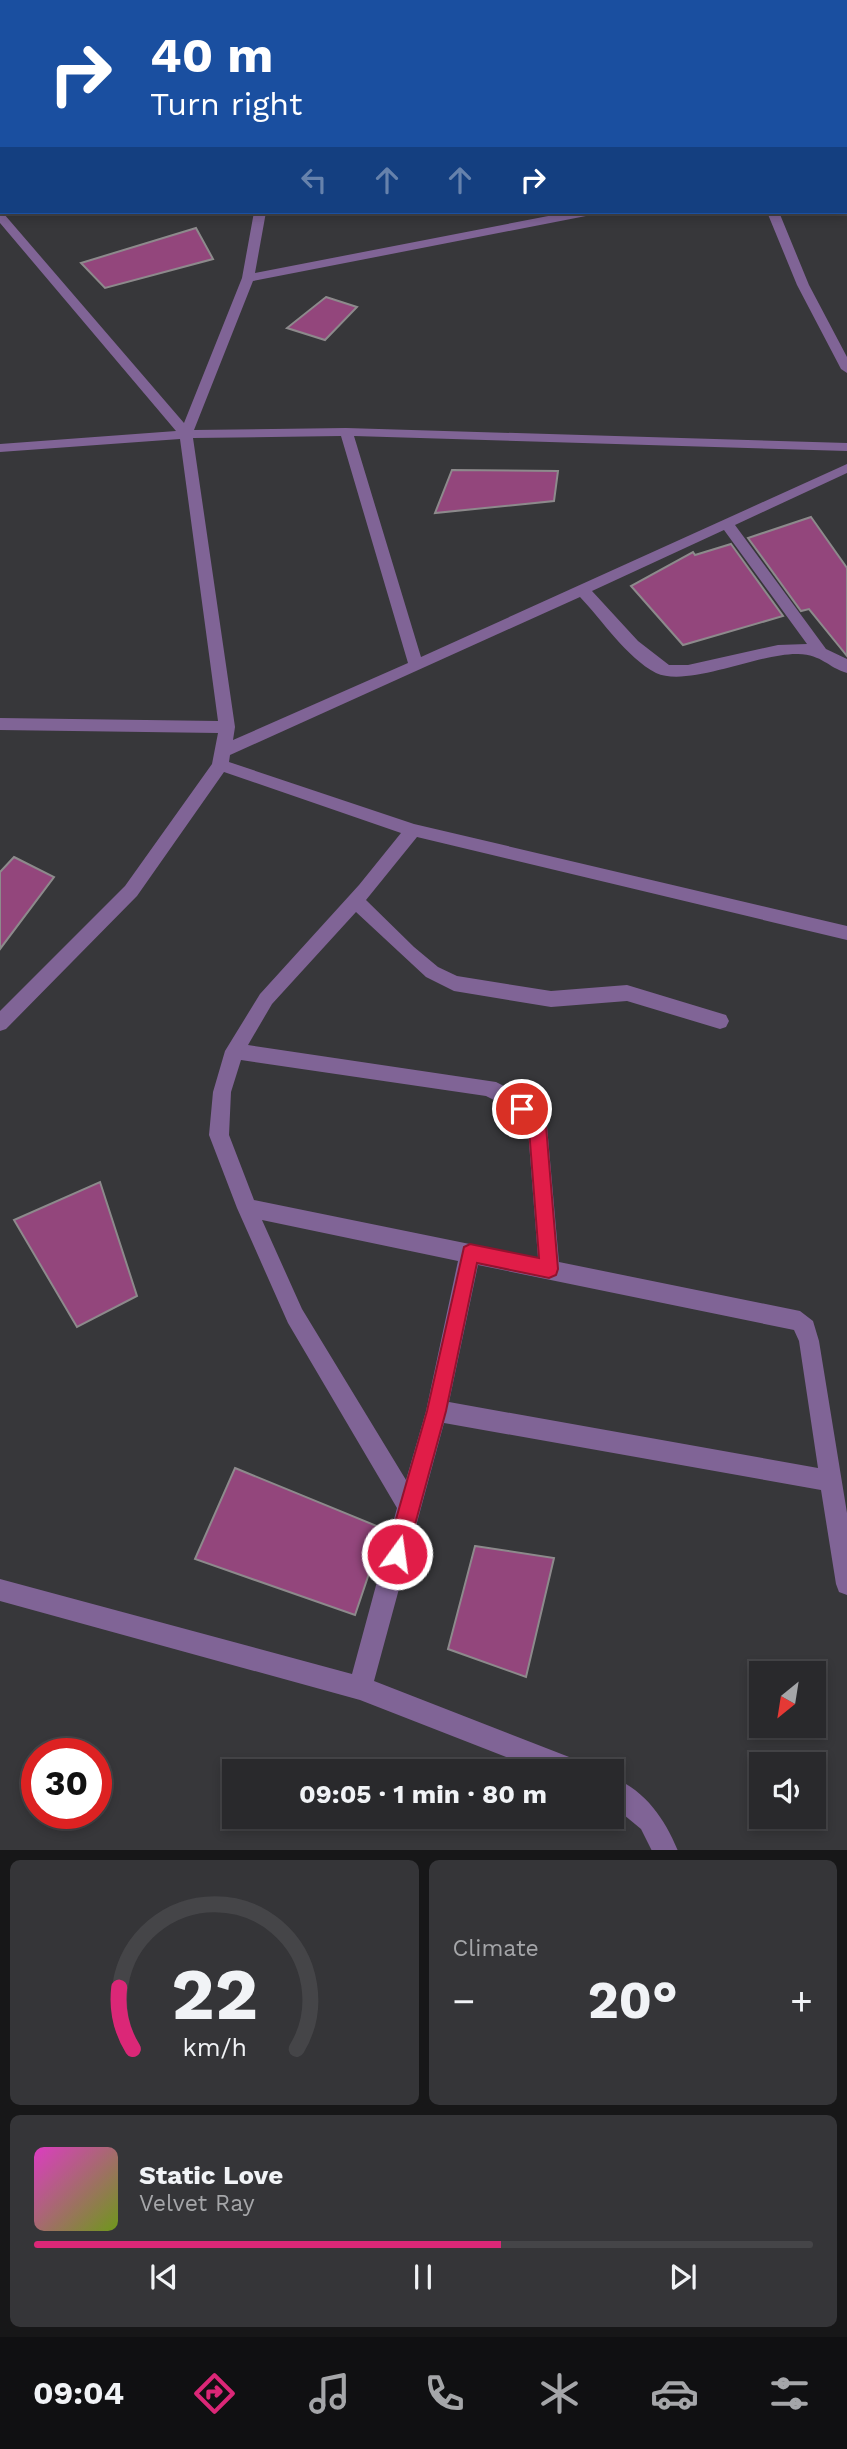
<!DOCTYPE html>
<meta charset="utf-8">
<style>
:root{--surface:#29292c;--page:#353538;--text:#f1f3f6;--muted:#a5a6a9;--line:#454548;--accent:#db2777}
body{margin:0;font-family:"Work Sans",sans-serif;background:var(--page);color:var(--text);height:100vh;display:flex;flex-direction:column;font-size:26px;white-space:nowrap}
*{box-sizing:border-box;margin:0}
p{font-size:23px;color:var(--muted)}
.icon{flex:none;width:38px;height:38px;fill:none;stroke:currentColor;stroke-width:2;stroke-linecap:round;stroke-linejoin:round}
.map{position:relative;height:1850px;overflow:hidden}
.panel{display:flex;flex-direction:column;gap:10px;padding:10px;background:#171718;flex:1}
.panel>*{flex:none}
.top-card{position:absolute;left:0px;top:0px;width:847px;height:214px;box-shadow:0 4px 10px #0003,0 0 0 2px var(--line);background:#1a4fa0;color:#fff;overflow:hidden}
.needle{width:46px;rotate:210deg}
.fabs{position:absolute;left:749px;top:1661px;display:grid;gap:14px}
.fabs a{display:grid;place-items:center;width:77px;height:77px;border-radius:0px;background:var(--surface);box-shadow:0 4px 10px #0003,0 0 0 2px var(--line);font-size:35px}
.speed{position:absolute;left:21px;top:1738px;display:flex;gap:14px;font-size:35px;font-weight:700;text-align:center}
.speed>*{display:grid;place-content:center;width:91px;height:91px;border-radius:50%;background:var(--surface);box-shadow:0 4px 10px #0003,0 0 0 2px var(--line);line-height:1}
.speed .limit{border:10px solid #d22;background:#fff;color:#111}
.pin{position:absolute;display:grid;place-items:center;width:60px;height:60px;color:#fff;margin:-30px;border:4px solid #fff;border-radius:50%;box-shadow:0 2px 7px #0007}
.me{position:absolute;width:77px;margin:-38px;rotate:14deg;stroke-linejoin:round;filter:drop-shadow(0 0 5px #0008)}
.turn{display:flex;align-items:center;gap:24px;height:147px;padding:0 35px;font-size:32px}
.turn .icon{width:91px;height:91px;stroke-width:2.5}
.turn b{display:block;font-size:49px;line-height:60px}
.lanes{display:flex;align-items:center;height:66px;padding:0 35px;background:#0003;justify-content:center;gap:35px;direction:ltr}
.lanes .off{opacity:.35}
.big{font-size:52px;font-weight:700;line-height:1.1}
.panel .tile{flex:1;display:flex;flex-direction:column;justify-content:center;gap:10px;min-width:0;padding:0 24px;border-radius:10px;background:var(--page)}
.panel .dial{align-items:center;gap:0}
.dial svg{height:182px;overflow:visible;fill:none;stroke:var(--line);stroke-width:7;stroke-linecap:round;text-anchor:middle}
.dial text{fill:var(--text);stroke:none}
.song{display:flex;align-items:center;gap:21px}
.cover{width:84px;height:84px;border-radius:10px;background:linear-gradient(135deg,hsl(310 70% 55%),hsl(80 70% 35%))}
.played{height:7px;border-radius:4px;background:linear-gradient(90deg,var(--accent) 60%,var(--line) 60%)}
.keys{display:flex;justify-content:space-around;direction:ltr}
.heat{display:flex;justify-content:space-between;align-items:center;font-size:38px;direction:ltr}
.panel .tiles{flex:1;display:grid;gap:10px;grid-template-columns:1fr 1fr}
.tile:last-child{grid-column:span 2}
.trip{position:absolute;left:222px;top:1759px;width:402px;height:70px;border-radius:0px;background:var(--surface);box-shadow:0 4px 10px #0003,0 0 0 2px var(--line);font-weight:700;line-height:70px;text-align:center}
.tab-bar{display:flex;height:112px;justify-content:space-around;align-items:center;background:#101012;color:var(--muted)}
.tab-bar .icon{width:49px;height:49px}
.tab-bar .selected{color:var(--accent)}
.tab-bar b{font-size:32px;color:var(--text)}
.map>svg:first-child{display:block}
.building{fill:#93467c;stroke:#8d8a8c;stroke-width:2}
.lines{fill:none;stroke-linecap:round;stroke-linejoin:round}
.minor{fill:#806496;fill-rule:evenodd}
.route{fill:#e11d48;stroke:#92132f;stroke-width:2}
</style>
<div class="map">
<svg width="847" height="1851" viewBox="0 0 847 1851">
<rect width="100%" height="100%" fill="#37373a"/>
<path class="building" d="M196,228L213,259L105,288L81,263Z
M326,297L357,307L325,340L287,328Z
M452,470L558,471L554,501L435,513Z
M811,517L847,568V656L809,609L801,611L748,538Z
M731,544L783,616L683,645L631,586L693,552L695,555Z
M14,857L54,877L0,949V872Z
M100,1182L137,1296L77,1327L14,1220Z
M235,1468L384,1529L355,1615L195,1559Z
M475,1546L554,1558L526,1677L448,1649Z"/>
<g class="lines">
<path class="minor" d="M64,0H75L76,2H65Z
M276,0H286V2H276Z
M594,0H605L606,2H595Z
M845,22H847V28H845Z
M845,35H847V42H845Z
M845,97H847V103H845Z
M845,172H847V178H845Z
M0,212L4,214L184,423L242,278L254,212H266L255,273L569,212H592L586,216L253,281L194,430L346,428L847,443V451L354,436L421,657L847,464V473L735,525L826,649L847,659V673C827,667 823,655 798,654C759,653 688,688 656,673C626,657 603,621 580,597L230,755L229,762L414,824L847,926V940L417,837L366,900L414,947L438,967L457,976L551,991L627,985L726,1015L729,1021L726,1027L720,1029L627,1001L551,1007L454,991L426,977L356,912L272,1004L248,1045L496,1082L514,1091L544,1120L547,1126L559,1262L800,1311L813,1321L819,1341L847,1513V1595L839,1592L836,1584L821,1490L444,1423L374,1681L582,1762L585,1771H542L360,1700L0,1601V1579L352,1674L397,1508L288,1323L237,1208L209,1135L213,1092L225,1051L260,994L359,885L401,833L224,772L137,896L6,1029L0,1031V1011L125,886L212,764L218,733L0,730V718L218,721L180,439L0,452V444L176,431L0,223ZM341,436L408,663L233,740L235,727L193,438ZM724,530L807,644L778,645L688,665H669L638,641L592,591ZM241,1060L486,1096L500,1103L528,1130L538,1258L254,1200L229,1135L231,1092ZM262,1220L458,1261L426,1411L406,1480L302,1309ZM478,1265L794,1330L799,1341L818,1468L449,1402Z
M767,212H779L809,285L847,357V373L841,369L797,285Z
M612,1777C645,1790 665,1819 678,1851H652L641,1829L612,1805Z"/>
</g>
<path class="route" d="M522,1101L528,1104L546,1126L558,1269L556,1275L549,1278L477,1263L446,1411L407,1554L404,1561L397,1564L389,1561L386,1554L427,1411L464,1247L470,1244L539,1258L529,1129L513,1109L515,1104Z"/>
</svg>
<div class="fabs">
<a><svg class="needle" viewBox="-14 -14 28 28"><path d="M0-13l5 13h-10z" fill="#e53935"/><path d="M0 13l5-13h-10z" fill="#a5a6a9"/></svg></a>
<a><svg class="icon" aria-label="sound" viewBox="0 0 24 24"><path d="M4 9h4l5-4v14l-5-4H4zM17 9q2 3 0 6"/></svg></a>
</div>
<div class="speed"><div class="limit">30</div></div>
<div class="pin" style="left:522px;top:1109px;background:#d93025"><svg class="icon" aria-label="arrive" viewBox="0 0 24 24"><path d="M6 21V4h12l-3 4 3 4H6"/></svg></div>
<svg class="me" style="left:397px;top:1554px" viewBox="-20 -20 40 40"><circle r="17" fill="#e11d48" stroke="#fff" stroke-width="3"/><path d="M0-11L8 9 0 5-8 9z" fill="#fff"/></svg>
<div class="trip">09:05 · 1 min · 80 m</div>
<div class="top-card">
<div class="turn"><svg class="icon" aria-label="right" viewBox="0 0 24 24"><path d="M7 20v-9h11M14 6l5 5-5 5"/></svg><div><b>40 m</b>Turn right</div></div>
<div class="lanes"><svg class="icon off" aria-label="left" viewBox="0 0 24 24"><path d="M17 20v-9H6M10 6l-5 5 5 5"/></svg><svg class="icon off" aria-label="ahead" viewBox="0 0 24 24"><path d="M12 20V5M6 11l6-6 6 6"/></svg><svg class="icon off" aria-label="ahead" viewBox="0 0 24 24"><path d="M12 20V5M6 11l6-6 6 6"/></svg><svg class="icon" aria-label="right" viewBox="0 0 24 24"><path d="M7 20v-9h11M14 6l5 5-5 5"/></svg></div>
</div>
</div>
<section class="panel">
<div class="tiles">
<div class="tile dial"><svg viewBox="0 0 100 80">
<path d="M14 69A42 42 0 1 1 86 69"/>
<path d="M14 69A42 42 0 0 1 8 42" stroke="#db2777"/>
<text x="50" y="56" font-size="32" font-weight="700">22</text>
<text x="50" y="72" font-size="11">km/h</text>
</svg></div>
<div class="tile"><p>Climate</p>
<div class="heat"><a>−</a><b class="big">20°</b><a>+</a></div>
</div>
<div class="tile">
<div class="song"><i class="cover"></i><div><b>Static Love</b><p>Velvet Ray</p></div></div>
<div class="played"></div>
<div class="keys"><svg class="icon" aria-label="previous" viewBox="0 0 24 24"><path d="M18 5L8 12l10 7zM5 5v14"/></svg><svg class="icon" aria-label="pause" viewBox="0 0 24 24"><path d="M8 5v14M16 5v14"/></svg><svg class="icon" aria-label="next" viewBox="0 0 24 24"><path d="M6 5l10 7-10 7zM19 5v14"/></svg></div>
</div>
</div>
</section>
<nav class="tab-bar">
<b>09:04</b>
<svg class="icon selected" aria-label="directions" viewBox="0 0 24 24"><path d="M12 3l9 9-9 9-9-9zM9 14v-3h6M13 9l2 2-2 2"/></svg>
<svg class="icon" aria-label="music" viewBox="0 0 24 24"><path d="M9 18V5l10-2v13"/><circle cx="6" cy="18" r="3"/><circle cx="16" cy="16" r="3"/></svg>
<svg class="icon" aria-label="phone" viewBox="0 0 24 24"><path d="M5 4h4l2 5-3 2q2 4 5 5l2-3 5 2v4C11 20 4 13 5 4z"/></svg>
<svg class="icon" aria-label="climate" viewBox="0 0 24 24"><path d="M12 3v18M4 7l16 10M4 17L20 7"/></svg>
<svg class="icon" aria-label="car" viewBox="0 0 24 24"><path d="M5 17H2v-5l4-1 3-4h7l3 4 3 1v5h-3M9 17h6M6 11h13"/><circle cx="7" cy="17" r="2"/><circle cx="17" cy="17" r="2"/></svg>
<svg class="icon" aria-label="filters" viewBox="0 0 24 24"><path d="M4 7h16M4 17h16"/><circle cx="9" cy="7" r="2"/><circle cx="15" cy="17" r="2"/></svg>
</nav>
